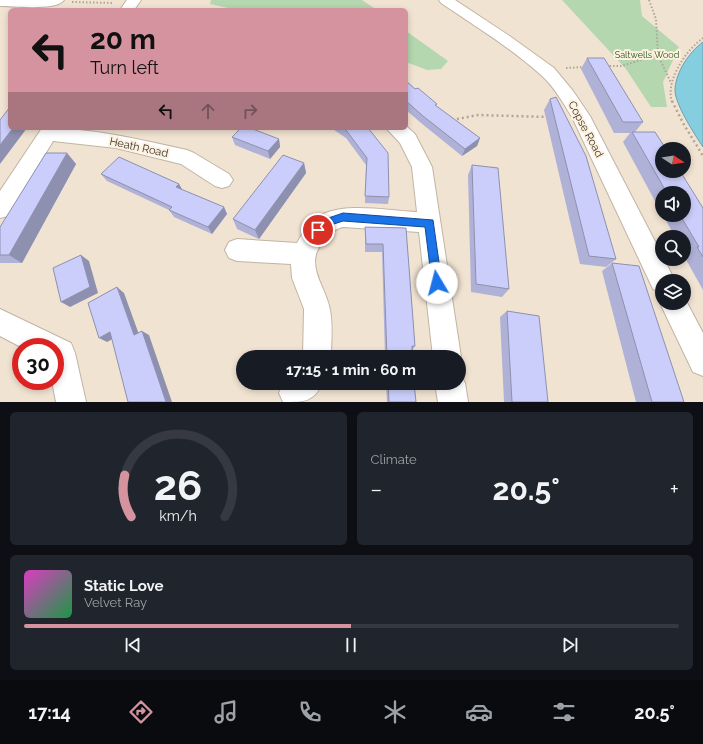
<!DOCTYPE html>
<meta charset="utf-8">
<style>
:root{--surface:#171b24;--page:#20242c;--text:#f1f3f6;--muted:#9ea1a6;--line:#363941;--accent:#d4939f}
body{margin:0;font-family:Raleway,sans-serif;background:var(--page);color:var(--text);height:100vh;display:flex;flex-direction:column;font-size:15px;white-space:nowrap}
*{box-sizing:border-box;margin:0}
p{font-size:13px;color:var(--muted)}
.icon{flex:none;width:22px;height:22px;fill:none;stroke:currentColor;stroke-width:2;stroke-linecap:round;stroke-linejoin:round}
.map{position:relative;height:402px;overflow:hidden}
.side{display:flex;flex-direction:column;gap:10px;padding:10px;background:#0d0f14;flex:1}
.side>*{flex:none}
.hud{position:absolute;left:8px;top:8px;width:400px;height:122px;border-radius:6px;box-shadow:0 2px 6px #0003;background:#d4939f;color:#111;overflow:hidden}
.needle{width:26px;rotate:102deg}
.tools{position:absolute;left:655px;top:142px;display:grid;gap:8px}
.tools a{display:grid;place-items:center;width:36px;height:36px;border-radius:50%;background:var(--surface);box-shadow:0 2px 6px #0003;font-size:20px}
.speed{position:absolute;left:12px;top:338px;display:flex;gap:8px;font-size:20px;font-weight:700;text-align:center}
.speed>*{display:grid;place-content:center;width:52px;height:52px;border-radius:50%;background:var(--surface);box-shadow:0 2px 6px #0003;line-height:1}
.speed .limit{border:6px solid #d22;background:#fff;color:#111}
.pin{position:absolute;display:grid;place-items:center;width:34px;height:34px;color:#fff;margin:-17px;border:2px solid #fff;border-radius:50%;box-shadow:0 1px 4px #0007}
.me{position:absolute;width:44px;margin:-22px;rotate:352deg;stroke-linejoin:round;filter:drop-shadow(0 0 3px #0008)}
.turn{display:flex;align-items:center;gap:14px;height:84px;padding:0 16px;font-size:18px}
.turn .icon{width:52px;height:52px;stroke-width:2.5}
.turn b{display:block;font-size:28px;line-height:34px}
.lanes{display:flex;align-items:center;height:38px;padding:0 16px;background:#0003;justify-content:center;gap:20px;direction:ltr}
.lanes .off{opacity:.35}
.big{font-size:30px;font-weight:700;line-height:1.1}
.side .widget{flex:1;display:flex;flex-direction:column;justify-content:center;gap:6px;min-width:0;padding:0 14px;border-radius:6px;background:var(--page)}
.side .dial{align-items:center;gap:0}
.dial svg{height:104px;overflow:visible;fill:none;stroke:var(--line);stroke-width:7;stroke-linecap:round;text-anchor:middle}
.dial text{fill:var(--text);stroke:none}
.song{display:flex;align-items:center;gap:12px}
.cover{width:48px;height:48px;border-radius:6px;background:linear-gradient(135deg,hsl(310 70% 55%),hsl(140 70% 35%))}
.played{height:4px;border-radius:2px;background:linear-gradient(90deg,var(--accent) 50%,var(--line) 50%)}
.keys{display:flex;justify-content:space-around;direction:ltr}
.heat{display:flex;justify-content:space-between;align-items:center;font-size:22px;direction:ltr}
.side .tiles{flex:1;display:grid;gap:10px;grid-template-columns:1fr 1fr}
.widget:last-child{grid-column:span 2}
.trip{position:absolute;left:236px;top:350px;width:230px;height:40px;border-radius:20px;background:var(--surface);box-shadow:0 2px 6px #0003;font-weight:700;line-height:40px;text-align:center}
.dock{display:flex;height:64px;justify-content:space-around;align-items:center;background:#090b0e;color:var(--muted)}
.dock .icon{width:28px;height:28px}
.dock .current{color:var(--accent)}
.dock b{font-size:18px;color:var(--text)}
.map>svg:first-child{display:block}
.green{fill:#b4d7af}
.water{fill:#85cee0;stroke:#6ea0aa}
.lines{fill:none;stroke-linecap:round;stroke-linejoin:round}
.minor-casing{stroke:#c1b4a3;stroke-width:2}
.path-far1{stroke:#b0a598;stroke-width:2;stroke-dasharray:1.5 2;stroke-linecap:butt}
.path{stroke:#b0a598;stroke-width:2.5;stroke-dasharray:2 3;stroke-linecap:butt}
.minor{fill:#fff;fill-rule:evenodd}
.wall{fill:#afb1d7}
.shaded-wall{fill:#8e90af}
.building{fill:#cbcefa;stroke:#8e90af}
.route{fill:#1a73e8;stroke:#114b97}
.labels{text-anchor:middle;stroke-width:4;stroke-linejoin:round;paint-order:stroke}
.far-park-label{font-size:9px;fill:#21561a;stroke:#fef1df}
.street-label{font-size:11px;fill:#38332c;stroke:#fef1df}
</style>
<div class="map">
<svg width="703" height="402" viewBox="0 0 703 402">
<rect width="100%" height="100%" fill="#f1e3d2"/>
<path class="green" d="M211,0H362L377,10H237L210,4Z
M562,0H640L642,16L679,47L663,82L667,107H651L626,69Z
M406,31L448,61L441,69L427,70L406,62Z"/>
<path class="water" d="M703,42V147C695,135 674,103 675,89C676,72 689,52 703,42Z"/>
<g class="lines">
<defs>
<path id="minor" d="M0,0H64C57,11 13,6 0,6Z
M127,0H141L134,10H120Z
M439,0H455L511,37L554,68L573,91L590,116L662,255V259H664L675,281H662V293L653,289L572,117C563,103 554,86 541,75C511,48 475,26 441,3Z
M406,126L415,134L432,167L461,357L459,362V357H433L419,232L343,227C335,229 331,233 326,239C301,263 326,285 330,310C333,326 331,342 331,357H303L304,309L292,278L291,264L237,261L229,258L225,250L229,242L237,239L297,243C303,232 310,220 321,215C346,202 389,211 417,212L412,167L400,143L386,128H406Z
M42,128C92,128 138,139 187,150L194,153L229,174L233,180L229,186L222,188L215,186L181,164L116,148L53,141L8,216L0,218V191Z
M684,297L703,333V376L693,372L660,303L662,298V303H684Z
M0,309L71,343L75,353L86,402H56L52,381H55V347H21L0,336Z
M459,372L465,383L468,402H438L435,383H459Z
M283,383H323C313,402 305,402 283,402L279,393Z"/>
</defs>
<use href="#minor" class="minor-casing"/>
<path class="path-far1" d="M649,0L656,19L658,55L672,85
M72,2L113,3
M606,66H621L658,55
M566,68L585,67
M672,102C665,81 686,50 703,38"/>
<path class="path" d="M672,101L683,123L703,156
M452,120L478,115L548,117"/>
<use href="#minor" class="minor"/>
</g>
<path class="wall" d="M587,58L643,122L635,132L703,208V290L684,256L685,255L684,254V237H675L663,215H684V193H662V214L623,142L630,133H614L581,69Z
M406,81L437,107L480,138L477,146L462,156L421,123L406,110Z
M550,99L616,259L606,267L580,264L544,110Z
M331,128H368L389,197L388,204L365,203L366,165L346,138Z
M232,137L279,139L280,147L270,159L235,145Z
M67,153L76,164L22,263H0V227Z
M304,163L306,173L259,239L237,229L233,219Z
M472,165L509,289L502,297L471,292L468,175Z
M101,174L179,184L182,190L224,207L227,214L212,234L174,217L169,210L107,181Z
M365,227L406,228L415,346L412,351V357H385L382,252H365Z
M612,263L684,402H636L602,271Z
M507,311L548,402H504L500,317Z
M386,383H414L416,402H387Z"/>
<path class="shaded-wall" d="M13,128H27L0,164V145Z
M480,138L477,146L462,156L465,149Z
M279,139L280,147L270,159L268,151Z
M67,153L76,164L22,263L9,255Z
M304,163L306,173L259,239L255,230Z
M179,184L183,191L176,187Z
M224,207L227,214L212,234L208,227Z
M81,255L89,261L98,293L70,307L61,302Z
M117,287L124,293L141,340L134,335Z
M142,331L149,335L172,402H166Z
M110,332L118,336L107,342L99,338Z"/>
<path class="building" d="M587,58H604L643,122H623Z
M406,81L415,89L418,88L437,104L435,105L480,138L465,149L423,116L406,101Z
M556,97L586,156L616,259L589,256L550,99Z
M10,107V128H13L0,145V120Z
M241,128H250L279,139L268,151L232,137Z
M342,128H368L388,153L389,197L365,196L367,158L346,130Z
M632,132H655L666,149H662V171H680L703,208V257L697,247H699L680,215H684V193H667Z
M46,153H67L9,255H0V227Z
M283,155L304,163L255,230L233,219Z
M119,157L179,184L176,187L224,207L208,227L169,210L172,207L101,174Z
M472,165L498,168L509,289L476,284Z
M365,227L406,228L415,346H412V357H387L383,244H366Z
M81,255L90,287L61,302L53,268Z
M612,263L639,266L684,402H652Z
M117,287L134,335L142,331L166,402H128L110,332L99,338L88,303Z
M507,311L539,316L548,402H512Z
M388,383H414L416,402H389Z"/>
<path class="route" d="M343,213L433,220L442,283L441,286L437,288L433,286L432,283L425,227L343,221L331,225L321,233L318,235L314,233L313,230C318,220 332,217 343,213Z"/>
<g class="labels">
<g class="far-park-label">
<text x="647" y="58">Saltwells Wood</text>
</g>
<g class="street-label">
<text transform="translate(586 129) rotate(62)" y="4">Copse Road</text>
<text transform="translate(139 147) rotate(12)" y="4">Heath Road</text>
</g>
</g>
</svg>
<div class="tools">
<a><svg class="needle" viewBox="-14 -14 28 28"><path d="M0-13l5 13h-10z" fill="#e53935"/><path d="M0 13l5-13h-10z" fill="#9ea1a6"/></svg></a>
<a><svg class="icon" aria-label="sound" viewBox="0 0 24 24"><path d="M4 9h4l5-4v14l-5-4H4zM17 9q2 3 0 6"/></svg></a>
<a><svg class="icon" aria-label="search" viewBox="0 0 24 24"><circle cx="10" cy="10" r="6"/><path d="M15 15l6 6"/></svg></a>
<a><svg class="icon" aria-label="layers" viewBox="0 0 24 24"><path d="M12 4l9 5-9 5-9-5zM3 14l9 5 9-5"/></svg></a>
</div>
<div class="speed"><div class="limit">30</div></div>
<div class="pin" style="left:318px;top:230px;background:#d93025"><svg class="icon" aria-label="arrive" viewBox="0 0 24 24"><path d="M6 21V4h12l-3 4 3 4H6"/></svg></div>
<svg class="me" style="left:437px;top:283px" viewBox="-20 -20 40 40"><circle r="19" fill="#fff"/><path d="M0-13L10 11 0 6-10 11z" fill="#1a73e8"/></svg>
<div class="trip">17:15 · 1 min · 60 m</div>
<div class="hud">
<div class="turn"><svg class="icon" aria-label="left" viewBox="0 0 24 24"><path d="M17 20v-9H6M10 6l-5 5 5 5"/></svg><div><b>20 m</b>Turn left</div></div>
<div class="lanes"><svg class="icon" aria-label="left" viewBox="0 0 24 24"><path d="M17 20v-9H6M10 6l-5 5 5 5"/></svg><svg class="icon off" aria-label="ahead" viewBox="0 0 24 24"><path d="M12 20V5M6 11l6-6 6 6"/></svg><svg class="icon off" aria-label="right" viewBox="0 0 24 24"><path d="M7 20v-9h11M14 6l5 5-5 5"/></svg></div>
</div>
</div>
<section class="side">
<div class="tiles">
<div class="widget dial"><svg viewBox="0 0 100 80">
<path d="M14 69A42 42 0 1 1 86 69"/>
<path d="M14 69A42 42 0 0 1 9 37" stroke="#d4939f"/>
<text x="50" y="56" font-size="32" font-weight="700">26</text>
<text x="50" y="72" font-size="11">km/h</text>
</svg></div>
<div class="widget"><p>Climate</p>
<div class="heat"><a>−</a><b class="big">20.5°</b><a>+</a></div>
</div>
<div class="widget">
<div class="song"><i class="cover"></i><div><b>Static Love</b><p>Velvet Ray</p></div></div>
<div class="played"></div>
<div class="keys"><svg class="icon" aria-label="previous" viewBox="0 0 24 24"><path d="M18 5L8 12l10 7zM5 5v14"/></svg><svg class="icon" aria-label="pause" viewBox="0 0 24 24"><path d="M8 5v14M16 5v14"/></svg><svg class="icon" aria-label="next" viewBox="0 0 24 24"><path d="M6 5l10 7-10 7zM19 5v14"/></svg></div>
</div>
</div>
</section>
<nav class="dock">
<b>17:14</b>
<svg class="icon current" aria-label="directions" viewBox="0 0 24 24"><path d="M12 3l9 9-9 9-9-9zM9 14v-3h6M13 9l2 2-2 2"/></svg>
<svg class="icon" aria-label="music" viewBox="0 0 24 24"><path d="M9 18V5l10-2v13"/><circle cx="6" cy="18" r="3"/><circle cx="16" cy="16" r="3"/></svg>
<svg class="icon" aria-label="phone" viewBox="0 0 24 24"><path d="M5 4h4l2 5-3 2q2 4 5 5l2-3 5 2v4C11 20 4 13 5 4z"/></svg>
<svg class="icon" aria-label="climate" viewBox="0 0 24 24"><path d="M12 3v18M4 7l16 10M4 17L20 7"/></svg>
<svg class="icon" aria-label="car" viewBox="0 0 24 24"><path d="M5 17H2v-5l4-1 3-4h7l3 4 3 1v5h-3M9 17h6M6 11h13"/><circle cx="7" cy="17" r="2"/><circle cx="17" cy="17" r="2"/></svg>
<svg class="icon" aria-label="filters" viewBox="0 0 24 24"><path d="M4 7h16M4 17h16"/><circle cx="9" cy="7" r="2"/><circle cx="15" cy="17" r="2"/></svg>
<b>20.5°</b>
</nav>
